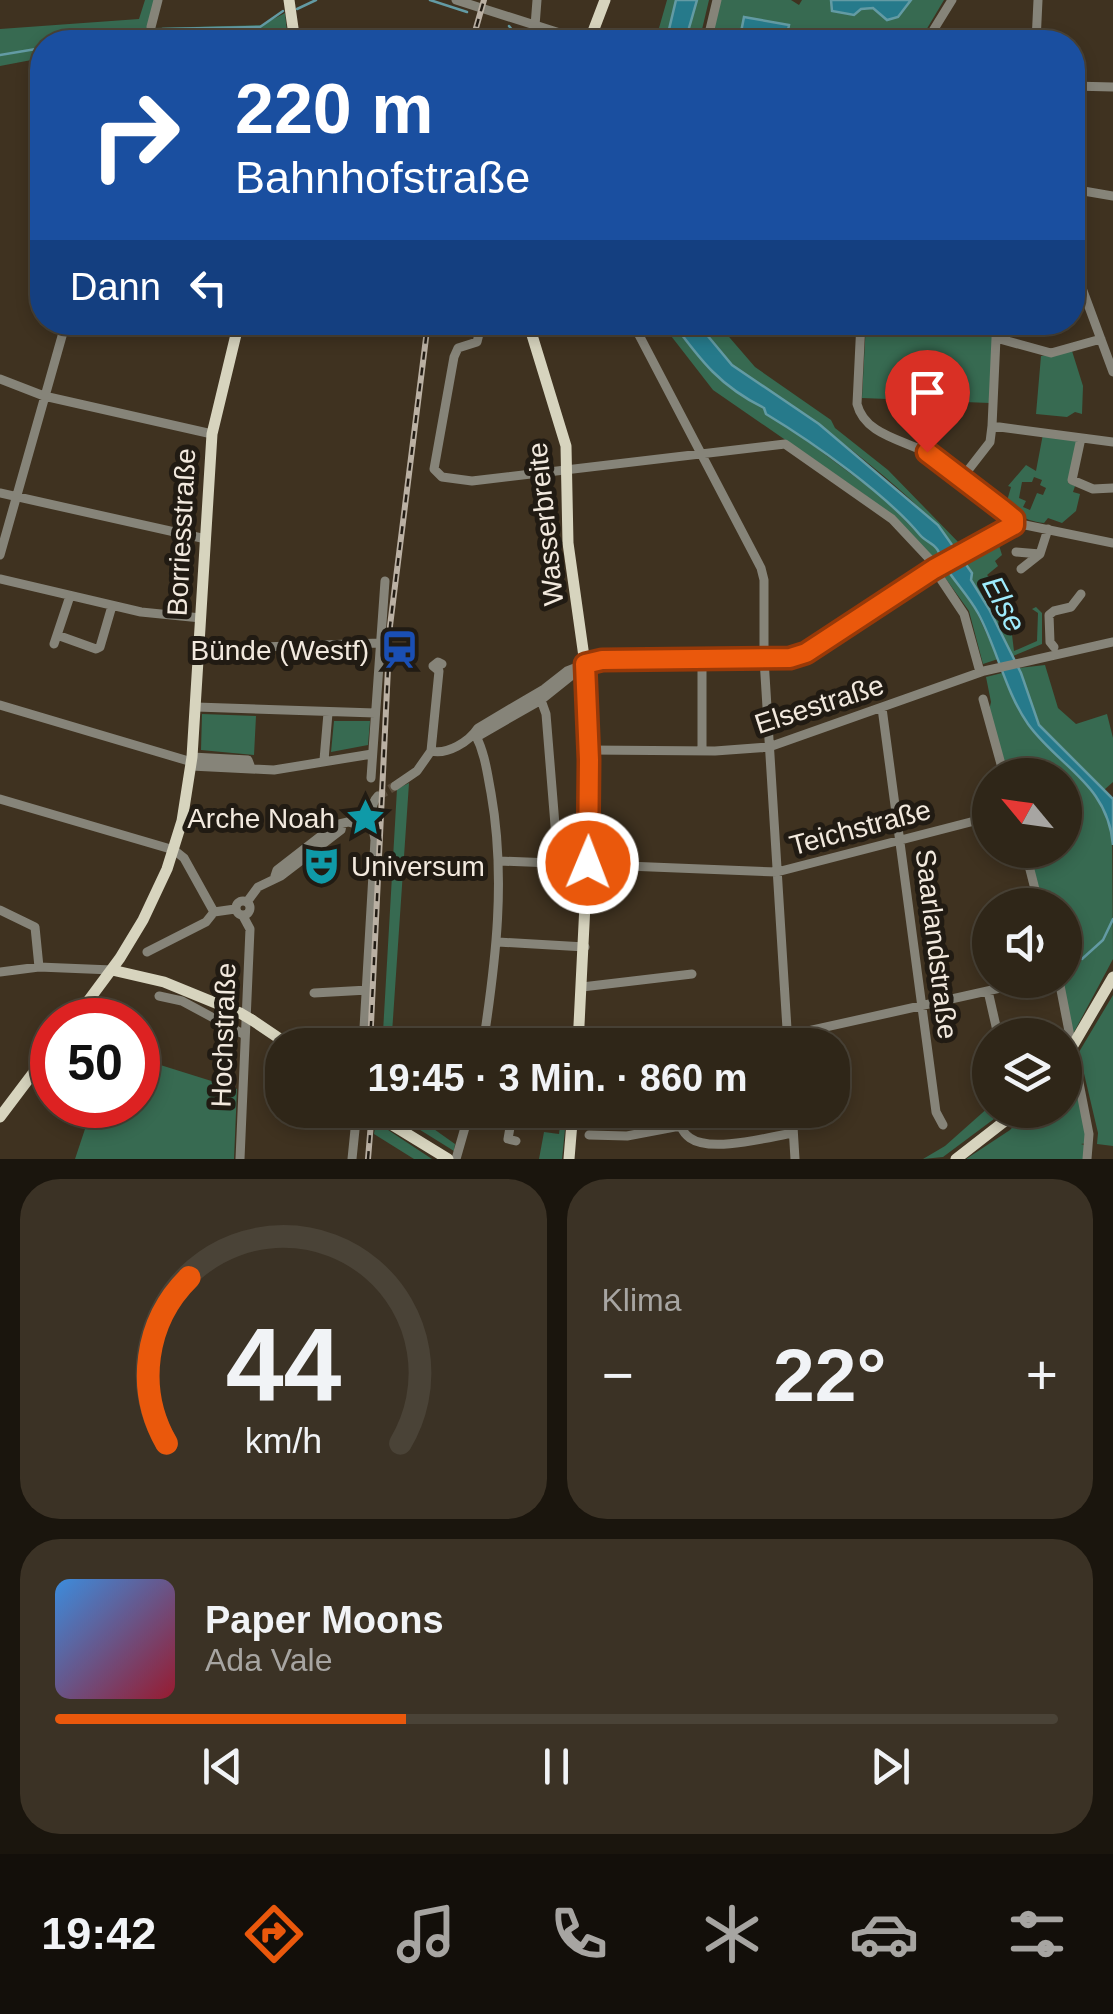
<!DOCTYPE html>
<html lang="de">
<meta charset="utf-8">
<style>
:root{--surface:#2f2618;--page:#3b3225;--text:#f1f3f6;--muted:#a7a5a2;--line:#4a4337;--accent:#ea580c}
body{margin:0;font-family:Arial,sans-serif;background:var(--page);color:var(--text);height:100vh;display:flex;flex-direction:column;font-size:38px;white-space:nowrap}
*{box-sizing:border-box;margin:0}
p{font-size:32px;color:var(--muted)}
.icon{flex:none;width:55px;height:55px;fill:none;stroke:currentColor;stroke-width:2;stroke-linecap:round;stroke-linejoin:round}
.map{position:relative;height:1159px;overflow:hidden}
.drawer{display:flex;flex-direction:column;gap:20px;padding:20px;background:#1a150d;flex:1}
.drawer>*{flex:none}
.top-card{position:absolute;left:30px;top:30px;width:1055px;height:305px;border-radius:40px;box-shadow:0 5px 15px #0003,0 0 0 2px var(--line);background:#1a4fa0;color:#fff;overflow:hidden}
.needle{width:65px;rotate:299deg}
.buttons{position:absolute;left:972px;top:758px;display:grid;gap:20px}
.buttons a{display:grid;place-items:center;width:110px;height:110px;border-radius:50%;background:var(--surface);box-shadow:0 5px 15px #0003,0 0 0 2px var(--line);font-size:50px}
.speed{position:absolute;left:30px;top:998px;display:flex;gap:20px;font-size:50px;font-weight:700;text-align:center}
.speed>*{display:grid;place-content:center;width:130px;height:130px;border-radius:50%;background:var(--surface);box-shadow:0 5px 15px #0003,0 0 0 2px var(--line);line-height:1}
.speed .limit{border:15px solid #d22;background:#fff;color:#111}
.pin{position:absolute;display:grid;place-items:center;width:85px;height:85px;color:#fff;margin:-102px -42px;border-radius:50% 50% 50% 0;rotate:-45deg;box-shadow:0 0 10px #0007}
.pin .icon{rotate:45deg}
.me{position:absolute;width:110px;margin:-55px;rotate:1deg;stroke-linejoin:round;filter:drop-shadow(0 0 8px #0008)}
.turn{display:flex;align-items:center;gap:35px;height:210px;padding:0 40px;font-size:45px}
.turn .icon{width:130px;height:130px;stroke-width:2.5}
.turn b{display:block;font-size:70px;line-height:85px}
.then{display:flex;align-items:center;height:95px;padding:0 40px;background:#0003;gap:20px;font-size:38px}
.big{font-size:75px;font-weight:800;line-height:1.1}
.drawer .tile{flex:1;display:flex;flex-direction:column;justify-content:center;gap:15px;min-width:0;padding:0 35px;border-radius:40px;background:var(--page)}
.drawer .dial{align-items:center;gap:0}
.dial svg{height:260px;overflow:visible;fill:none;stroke:var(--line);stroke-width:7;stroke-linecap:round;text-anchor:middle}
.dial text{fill:var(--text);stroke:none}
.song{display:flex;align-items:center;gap:30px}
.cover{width:120px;height:120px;border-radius:15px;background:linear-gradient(135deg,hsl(210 70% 55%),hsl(350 70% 35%))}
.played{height:10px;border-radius:5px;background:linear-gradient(90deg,var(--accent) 35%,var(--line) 35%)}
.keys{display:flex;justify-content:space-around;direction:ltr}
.heat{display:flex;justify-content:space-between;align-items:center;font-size:55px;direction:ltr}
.drawer .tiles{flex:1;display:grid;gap:20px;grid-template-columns:1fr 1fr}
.tile:last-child{grid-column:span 2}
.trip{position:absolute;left:265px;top:1028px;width:585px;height:100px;border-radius:40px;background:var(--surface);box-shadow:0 5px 15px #0003,0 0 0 2px var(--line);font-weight:800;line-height:100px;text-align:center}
.menu{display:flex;height:160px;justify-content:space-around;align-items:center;background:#130f0a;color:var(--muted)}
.menu .icon{width:70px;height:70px}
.menu .current{color:var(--accent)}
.menu b{font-size:45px;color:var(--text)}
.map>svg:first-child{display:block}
.green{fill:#376a51;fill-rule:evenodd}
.water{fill:#267a8b;stroke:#639ba4;stroke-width:2.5}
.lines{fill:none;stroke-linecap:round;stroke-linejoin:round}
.stream{stroke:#639ba4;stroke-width:2.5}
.minor-tunnel{stroke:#5a4d3c;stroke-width:9;stroke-dasharray:9 4.5;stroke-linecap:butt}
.minor{stroke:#868479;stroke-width:9}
.major{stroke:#d7d4be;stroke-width:11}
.rail-casing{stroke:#bab0a3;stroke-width:6}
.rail{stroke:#211b13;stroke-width:2.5;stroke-dasharray:8;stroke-linecap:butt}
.major-bridge{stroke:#d7d4be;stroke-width:11}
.route-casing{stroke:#983908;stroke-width:25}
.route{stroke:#ea580c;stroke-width:18}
.labels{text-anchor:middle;stroke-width:10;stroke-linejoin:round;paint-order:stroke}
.street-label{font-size:28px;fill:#f2e9de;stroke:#211b13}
.poi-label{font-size:28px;fill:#f2e9de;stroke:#211b13;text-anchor:end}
.water-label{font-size:30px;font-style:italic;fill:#9fecfd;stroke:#211b13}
</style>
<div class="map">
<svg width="1113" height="1159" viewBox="0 0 1113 1159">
<rect width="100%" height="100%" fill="#3f3220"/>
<path class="green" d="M145,0H157L145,42H42V58L0,66V29L139,19Z
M667,0H676L665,42H655Z
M697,0H709L699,42H686Z
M719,0H791L799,5L802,0H944L919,42H709Z
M285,13L288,42L150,40L153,28L262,25Z
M661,323H672C701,362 720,385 764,408L766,414C802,435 835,463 868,486C894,503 911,533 937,548L940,559L937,561L865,495L713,390Z
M698,323H717L755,367L831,420L835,428L888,470L962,546L956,548C919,501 867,462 820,425C800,409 777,397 755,384C732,369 713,345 698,323Z
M866,323H1000L990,403L862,398Z
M1072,351L1083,386L1082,414L1075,412L1067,417L1036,414L1041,356Z
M1043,434L1077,439L1078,442L1068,483L1075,486L1073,492L1080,494L1076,511L1062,523L1048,518L1044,523C1028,521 1014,516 1007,501L1011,487L1008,486L1026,465L1036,471ZM1034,477L1042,480L1040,485L1046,488L1043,495L1037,493L1030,510L1023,507L1026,501L1019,498L1022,482H1032Z
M997,539L1002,555L995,561L998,566L987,575L998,586L999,593L1007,594L1014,651L1037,641L1038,613L1032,609L1036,607L1042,613V644L1013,656C997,624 973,589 962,557L979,554L978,552L994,545L992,541Z
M946,567L976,611L998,659L983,664L969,611L941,572Z
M1045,665L1058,708L1076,724L1107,714L1113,738V782L1104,790L1040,725L1019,668Z
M1002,673C1012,691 1019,713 1031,729C1060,763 1102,786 1112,833L1113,959L1073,1034L1062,980H1065V905H1042L1028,850H1065V775H1007L989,711L991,702L986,677Z
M202,714L256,716L254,755L201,750Z
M334,721H370L368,745L331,752Z
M409,783L392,1033L383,1032L397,789Z
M1113,995V1146L1097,1144L1098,1133L1079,1052Z
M138,1058L237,1089L234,1159H75L93,1105H138Z
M1072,1062L1087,1143L1081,1144L1084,1145L1085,1159H966L1010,1130L1028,1110H1065V1070Z
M990,1106V1110H1006L943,1157L923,1159L945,1146Z
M388,1110H407L455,1144L454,1151Z
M562,1110H567L562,1159H539L544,1132L559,1134Z
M376,1122L432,1159H414L374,1134Z"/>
<path class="water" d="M676,0H697L685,42H666Z
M831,0H911L898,17L887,20L873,8L861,9L854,15L832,11Z
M744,17L789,25L786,41L741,32Z
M673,323H697L732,365L819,424L938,525L972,573L971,580L989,609L1021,673L1039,725L1113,799V845C1108,784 1059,767 1028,724C1005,691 997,648 978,613C968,595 953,580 943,563C941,559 940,553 937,549C933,543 925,541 920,535C886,494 814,443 766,414L764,408C720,386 701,361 673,323Z"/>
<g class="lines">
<path class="stream" d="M430,0L467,12
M297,9L316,0
M509,26L519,39L536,37
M78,42L163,29L260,27L283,11
M0,55L42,48
M1082,959L1103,940L1113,919"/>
<path class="minor-tunnel" d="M378,796L395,786"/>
<path class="minor" d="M456,0L588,42
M535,26L537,0
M151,27L158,0
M707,42L717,0
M926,42L952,0
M1036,42L1038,0
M1072,86L1113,87
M1072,189L1113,196
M1072,254H1075
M1072,261L1113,372
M482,322L477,342L458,348L454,357L434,469L442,477L472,481L785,444L892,519L937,567
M626,322L632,324L639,335L761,568L764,580V659L788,1045
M861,322L857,404C865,436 906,440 931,455C951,467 1005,504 1015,523
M1101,339L1051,353L996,338L992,426L1113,442
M0,379L44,396L212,434
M1081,438L1072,480L1093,489L1113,488
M962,478L990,442L992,426
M0,493L206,539
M1016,552L1040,554
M0,555L66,322
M934,569L964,614L980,672
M1021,569L1040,554L1048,529
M0,579L141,612L201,618
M57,635L96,649L100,647L112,606
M54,644L70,596
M1054,647L1050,642L1049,615L1054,611L1071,607L1081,594
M199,649L380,643
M702,659V751
M983,699L1004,775
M541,700L546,714L558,862
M0,705L192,762
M196,707L375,713
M882,708L936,1112L943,1125
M475,734C485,753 487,772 491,793C506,878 496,960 483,1045
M475,734L480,735L541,700L581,668
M589,750L715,751L769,747L984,671L1113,642
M431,751C447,755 469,742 478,728L544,689L567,671L585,664L632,660L790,658L806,653L934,569L1015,523L1113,543
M431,751L439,671L433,666L438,662L442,664
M192,757L248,760L251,768
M324,760L328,713
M191,766L274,770L372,754
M371,778L385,581
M395,786L417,771L431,751
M0,799L174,850L184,858L214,912
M1025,850L1039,905
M500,861L777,872L990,817
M275,876L277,870L335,825L348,822L371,828
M236 908a7 7 0 1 1 14 0a7 7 0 1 1-14 0Z
M247,902L258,887L281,876L341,830L342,825
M0,910L35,927L39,967
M498,942L585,947
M147,952L206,922L214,912L235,909
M0,972L39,967L112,970
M1059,980L1089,1134L1087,1159
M582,987L692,974
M988,991L998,1035
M314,993L368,990
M159,996L182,1001L245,1035
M314,1037H363
M363,1045L375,840C373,827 367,807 378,796
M745,1045L1037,980
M513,1110L508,1139L516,1141
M677,1110C679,1121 680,1131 690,1138C711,1153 769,1137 793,1133
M792,1110L795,1159
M589,1135L627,1136L680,1126
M240,1159L250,929L243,916
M352,1159L357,1110
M456,1159L470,1110"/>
<path class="major" d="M289,0L295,42
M589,42L605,0
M528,322L566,446L568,543L585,664L590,804L578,1045
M112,970L164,982L240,1013
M74,1020L120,958L143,920L167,869L182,821L192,757L212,434L239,322
M252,1020L289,1045
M0,1117L52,1048
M386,1121L448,1159
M569,1159L573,1110
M956,1159L1019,1110"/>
<defs>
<path id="rail" d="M472,42L484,0
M370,1045L390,626L428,322
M368,1159L372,1110"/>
</defs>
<use href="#rail" class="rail-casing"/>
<use href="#rail" class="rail"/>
<path class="major-bridge" d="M240,1013L252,1020
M1065,1059L1113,977
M371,1110L386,1121"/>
</g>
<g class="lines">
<defs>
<path id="route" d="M588,863L589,760L585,664L602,660L790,658L806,653L934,569L1014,525V519L1003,510L927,452"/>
</defs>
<use href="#route" class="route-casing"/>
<use href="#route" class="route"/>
</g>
<defs>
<symbol id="station-bare" viewBox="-9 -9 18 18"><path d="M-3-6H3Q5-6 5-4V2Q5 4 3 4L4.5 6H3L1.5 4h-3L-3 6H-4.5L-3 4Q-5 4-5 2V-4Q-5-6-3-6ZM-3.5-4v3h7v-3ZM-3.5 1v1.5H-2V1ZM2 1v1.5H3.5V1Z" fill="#1a4fb4" stroke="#211b13" stroke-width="2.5" paint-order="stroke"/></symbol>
<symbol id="sight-bare" viewBox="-9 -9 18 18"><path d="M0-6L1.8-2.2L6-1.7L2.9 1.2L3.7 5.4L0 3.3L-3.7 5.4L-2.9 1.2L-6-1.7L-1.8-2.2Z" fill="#0f9aa8" stroke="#211b13" stroke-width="2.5" paint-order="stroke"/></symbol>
<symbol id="theatre-bare" viewBox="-9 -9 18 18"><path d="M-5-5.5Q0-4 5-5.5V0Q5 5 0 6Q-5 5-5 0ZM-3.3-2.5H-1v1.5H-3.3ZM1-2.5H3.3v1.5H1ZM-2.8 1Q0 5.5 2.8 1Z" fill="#0f9aa8" stroke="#211b13" stroke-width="2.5" paint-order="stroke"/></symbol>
</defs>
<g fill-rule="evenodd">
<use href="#station-bare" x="372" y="622" width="55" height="55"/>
<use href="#sight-bare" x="338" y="790" width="55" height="55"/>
<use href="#theatre-bare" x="294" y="838" width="55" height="55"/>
</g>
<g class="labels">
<g class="street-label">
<text transform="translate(545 524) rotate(-96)" y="10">Wasserbreite</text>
<text transform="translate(181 532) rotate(-87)" y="10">Borriesstraße</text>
<text transform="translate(819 704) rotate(-18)" y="10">Elsestraße</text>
<text transform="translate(860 827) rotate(-15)" y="10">Teichstraße</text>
<text transform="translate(937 944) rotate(83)" y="10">Saarlandstraße</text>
<text transform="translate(223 1035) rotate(-88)" y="10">Hochstraße</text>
</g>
<g class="poi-label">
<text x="369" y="660">Bünde (Westf)</text>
<text x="335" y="828">Arche Noah</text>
<text x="351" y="876" text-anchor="start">Universum</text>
</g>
<g class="water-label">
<text transform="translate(1004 604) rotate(62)" y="10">Else</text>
</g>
</g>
</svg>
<div class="buttons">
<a><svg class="needle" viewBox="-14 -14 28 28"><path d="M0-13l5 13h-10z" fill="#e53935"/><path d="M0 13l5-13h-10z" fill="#a7a5a2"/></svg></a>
<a><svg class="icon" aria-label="sound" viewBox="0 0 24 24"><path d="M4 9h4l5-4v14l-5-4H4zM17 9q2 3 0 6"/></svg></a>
<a><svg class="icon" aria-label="layers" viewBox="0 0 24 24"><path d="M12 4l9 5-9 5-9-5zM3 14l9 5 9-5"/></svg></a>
</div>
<div class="speed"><div class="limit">50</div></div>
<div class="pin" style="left:927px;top:452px;background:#d93025"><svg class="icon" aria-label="arrive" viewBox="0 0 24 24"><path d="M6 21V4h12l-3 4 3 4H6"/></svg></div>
<svg class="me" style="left:588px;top:863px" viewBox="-20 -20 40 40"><circle r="17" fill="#ea580c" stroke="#fff" stroke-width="3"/><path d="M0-11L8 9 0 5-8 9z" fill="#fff"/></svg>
<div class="trip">19:45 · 3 Min. · 860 m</div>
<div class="top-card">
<div class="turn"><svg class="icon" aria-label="right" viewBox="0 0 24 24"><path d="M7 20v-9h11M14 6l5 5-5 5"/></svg><div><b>220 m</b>Bahnhofstraße</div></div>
<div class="then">Dann<svg class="icon" aria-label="left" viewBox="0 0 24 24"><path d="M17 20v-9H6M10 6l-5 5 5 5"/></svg></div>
</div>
</div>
<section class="drawer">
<div class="tiles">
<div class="tile dial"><svg viewBox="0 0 100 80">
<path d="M14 69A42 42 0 1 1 86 69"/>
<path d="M14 69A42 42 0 0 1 21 18" stroke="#ea580c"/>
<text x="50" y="56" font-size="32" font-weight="700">44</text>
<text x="50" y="72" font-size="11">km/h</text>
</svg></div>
<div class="tile"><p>Klima</p>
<div class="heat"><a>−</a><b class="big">22°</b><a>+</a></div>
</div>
<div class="tile">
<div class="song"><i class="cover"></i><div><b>Paper Moons</b><p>Ada Vale</p></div></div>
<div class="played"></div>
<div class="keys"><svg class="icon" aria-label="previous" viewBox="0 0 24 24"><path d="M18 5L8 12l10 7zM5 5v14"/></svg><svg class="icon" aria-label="pause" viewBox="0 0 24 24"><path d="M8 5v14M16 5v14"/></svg><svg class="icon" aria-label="next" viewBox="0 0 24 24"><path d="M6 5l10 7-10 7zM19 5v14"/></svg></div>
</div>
</div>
</section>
<nav class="menu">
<b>19:42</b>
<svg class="icon current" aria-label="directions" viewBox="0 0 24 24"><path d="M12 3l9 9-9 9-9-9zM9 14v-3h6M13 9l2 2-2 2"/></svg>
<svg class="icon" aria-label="music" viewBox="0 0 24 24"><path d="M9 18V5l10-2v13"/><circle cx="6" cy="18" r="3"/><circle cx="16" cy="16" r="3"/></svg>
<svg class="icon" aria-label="phone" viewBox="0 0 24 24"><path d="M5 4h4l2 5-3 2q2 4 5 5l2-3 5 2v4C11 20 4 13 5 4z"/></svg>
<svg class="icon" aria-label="climate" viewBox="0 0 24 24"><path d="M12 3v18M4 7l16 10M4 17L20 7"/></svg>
<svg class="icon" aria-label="car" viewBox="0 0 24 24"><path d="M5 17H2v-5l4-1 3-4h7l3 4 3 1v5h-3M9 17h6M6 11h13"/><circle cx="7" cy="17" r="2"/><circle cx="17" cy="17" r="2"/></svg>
<svg class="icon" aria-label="filters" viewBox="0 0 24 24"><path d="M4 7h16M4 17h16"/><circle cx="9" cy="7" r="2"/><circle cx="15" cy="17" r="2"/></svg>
</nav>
